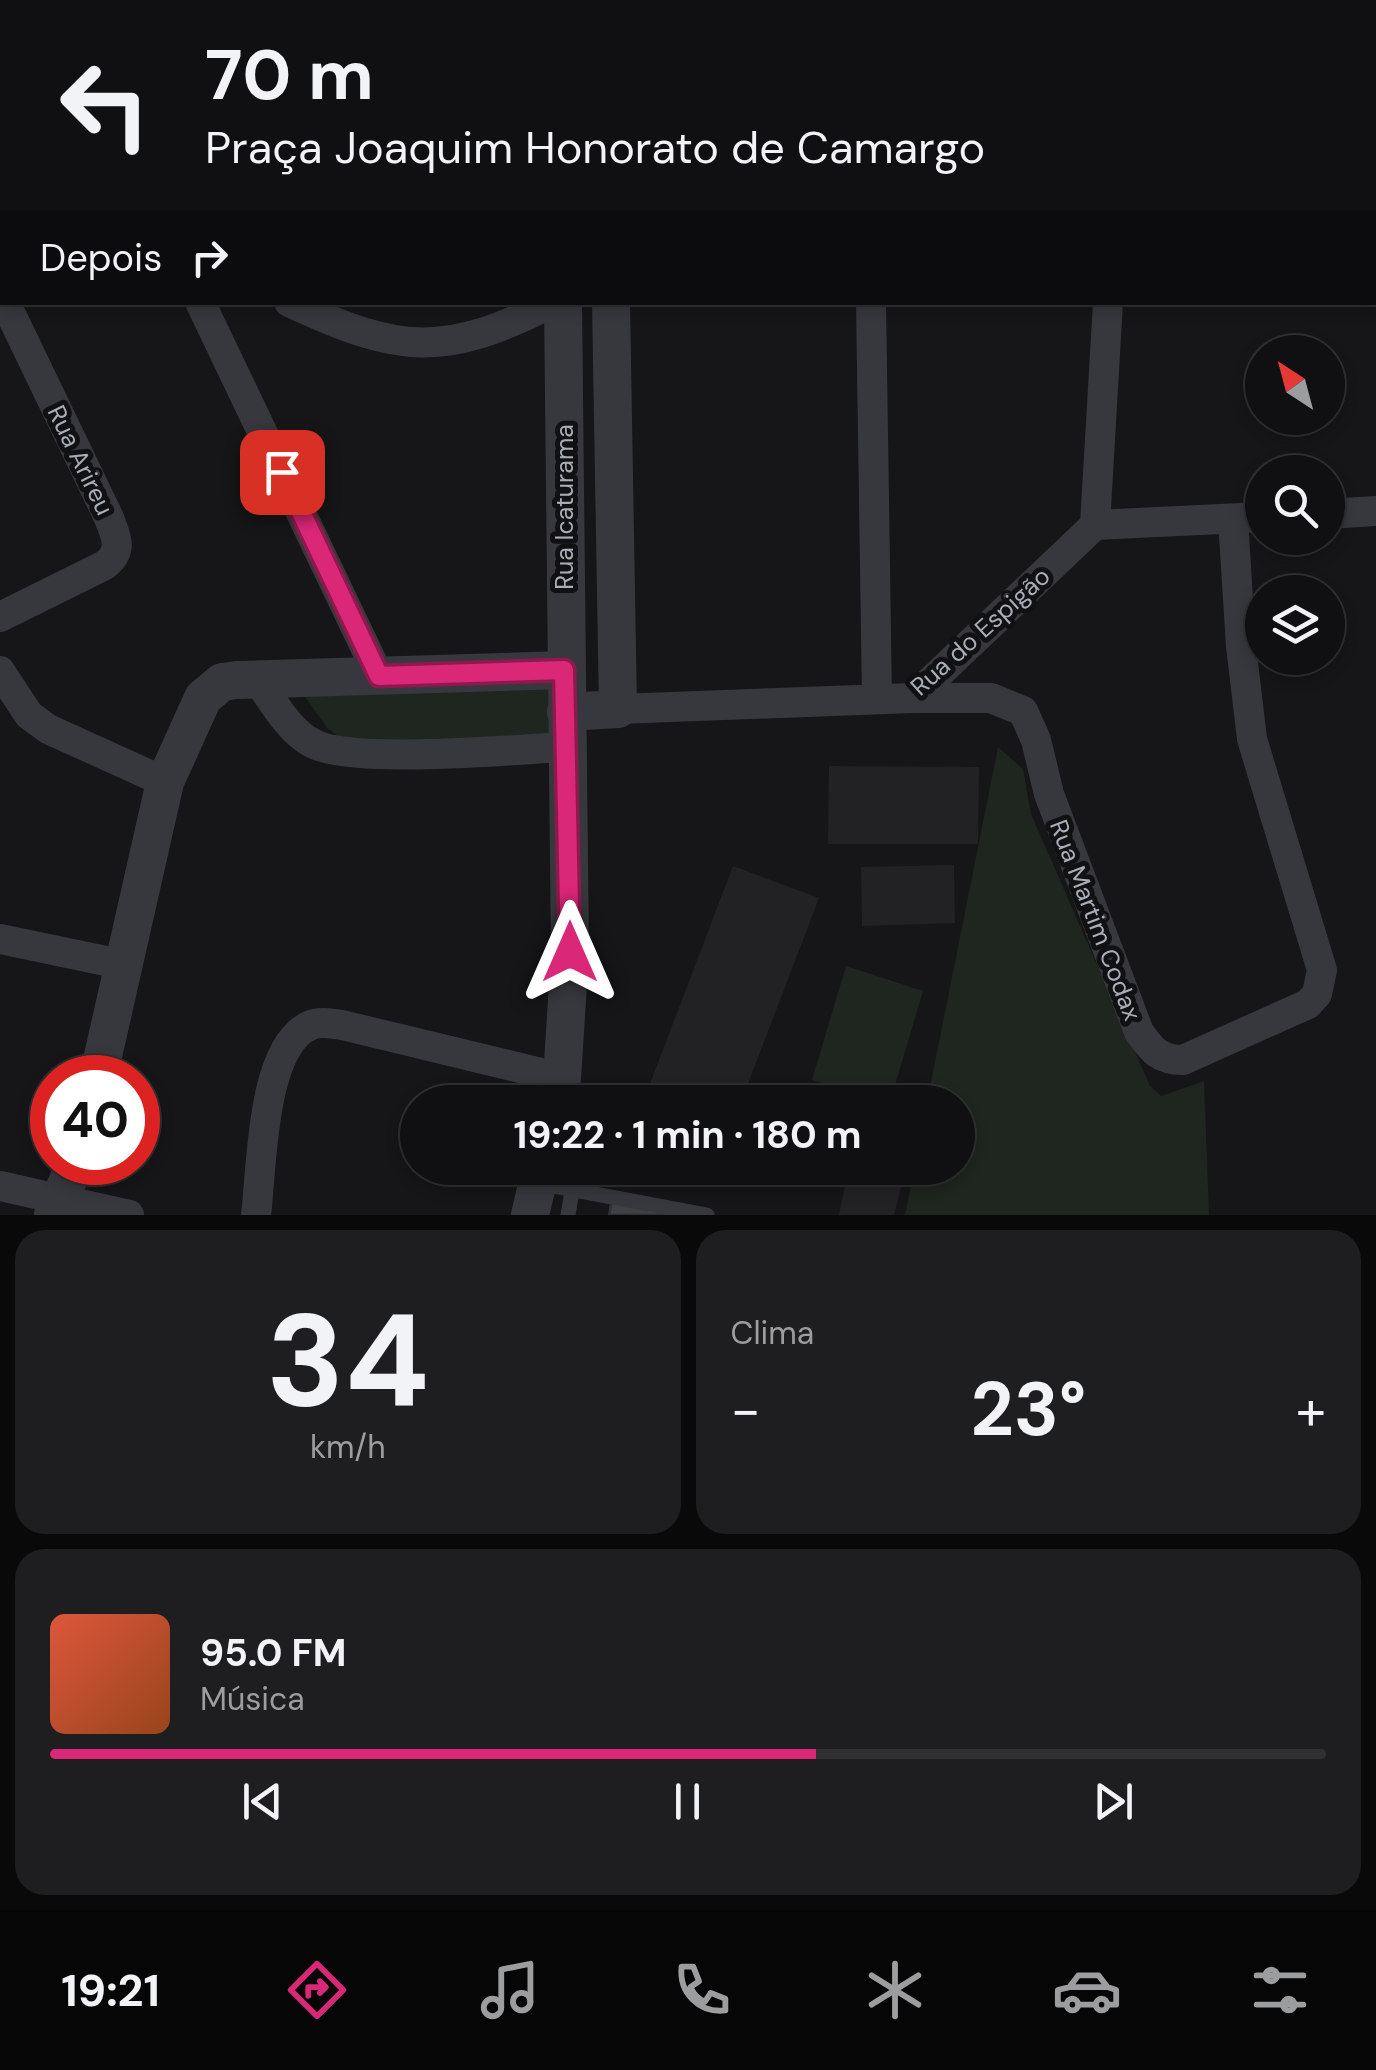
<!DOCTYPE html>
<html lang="pt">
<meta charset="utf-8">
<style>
:root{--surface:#101012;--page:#1e1e20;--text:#f1f3f6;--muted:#9c9d9f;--line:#303032;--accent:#db2777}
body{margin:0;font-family:"DM Sans",sans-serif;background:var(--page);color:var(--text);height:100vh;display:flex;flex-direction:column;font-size:38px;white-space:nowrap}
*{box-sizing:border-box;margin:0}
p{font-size:32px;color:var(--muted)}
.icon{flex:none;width:55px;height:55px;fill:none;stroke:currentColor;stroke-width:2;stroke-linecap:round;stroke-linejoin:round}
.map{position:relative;height:1215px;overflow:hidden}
.sheet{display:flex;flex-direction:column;gap:15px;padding:15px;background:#09090a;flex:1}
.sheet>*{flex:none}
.hud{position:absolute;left:0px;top:0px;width:1378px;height:305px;box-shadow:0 5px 15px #0003,0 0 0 2px var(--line);background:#101012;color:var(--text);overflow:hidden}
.needle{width:65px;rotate:324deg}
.tools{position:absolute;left:1245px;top:335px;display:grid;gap:20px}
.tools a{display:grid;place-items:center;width:100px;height:100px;border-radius:50%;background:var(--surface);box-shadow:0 5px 15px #0003,0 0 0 2px var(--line);font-size:50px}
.speed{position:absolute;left:30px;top:1055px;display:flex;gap:20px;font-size:50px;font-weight:700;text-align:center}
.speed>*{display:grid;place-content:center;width:130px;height:130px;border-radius:50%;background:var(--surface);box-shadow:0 5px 15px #0003,0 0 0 2px var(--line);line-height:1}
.speed .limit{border:15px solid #d22;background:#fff;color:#111}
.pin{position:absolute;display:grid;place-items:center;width:85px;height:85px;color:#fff;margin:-42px;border-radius:20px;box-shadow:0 5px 15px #0006}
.me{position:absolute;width:110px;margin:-55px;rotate:0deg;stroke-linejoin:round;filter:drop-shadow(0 0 8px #0008)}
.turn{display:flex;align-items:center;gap:35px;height:210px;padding:0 40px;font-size:45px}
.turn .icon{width:130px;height:130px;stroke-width:2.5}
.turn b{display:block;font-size:70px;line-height:85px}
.then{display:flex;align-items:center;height:95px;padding:0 40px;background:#0003;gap:20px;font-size:38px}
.big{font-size:75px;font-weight:700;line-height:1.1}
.sheet .tile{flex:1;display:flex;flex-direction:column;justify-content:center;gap:15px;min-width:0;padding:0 35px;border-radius:30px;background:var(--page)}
.sheet .dial{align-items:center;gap:0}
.dial b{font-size:130px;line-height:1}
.song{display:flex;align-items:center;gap:30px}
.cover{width:120px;height:120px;border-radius:15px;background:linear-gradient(135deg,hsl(10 70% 55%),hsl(20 70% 35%))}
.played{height:10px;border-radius:5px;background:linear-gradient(90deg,var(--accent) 60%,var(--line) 60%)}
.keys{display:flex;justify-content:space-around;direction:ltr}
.heat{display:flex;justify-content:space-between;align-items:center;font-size:55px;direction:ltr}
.sheet .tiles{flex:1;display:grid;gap:15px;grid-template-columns:1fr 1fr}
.tile:last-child{grid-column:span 2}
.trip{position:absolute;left:400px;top:1085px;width:575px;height:100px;border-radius:50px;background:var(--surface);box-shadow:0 5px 15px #0003,0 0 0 2px var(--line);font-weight:700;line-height:100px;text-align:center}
.dock{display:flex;height:160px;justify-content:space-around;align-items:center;background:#060607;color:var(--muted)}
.dock .icon{width:70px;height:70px}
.dock .current{color:var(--accent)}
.dock b{font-size:45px;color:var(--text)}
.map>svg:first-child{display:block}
.built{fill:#222225}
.green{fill:#1e261f}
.building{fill:#404145;stroke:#303034;stroke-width:2.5}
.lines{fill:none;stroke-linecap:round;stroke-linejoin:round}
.service{stroke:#37383d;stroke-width:15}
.minor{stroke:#37383d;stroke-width:30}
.tertiary{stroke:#37383d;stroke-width:38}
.route-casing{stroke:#8e194d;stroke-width:25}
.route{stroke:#db2777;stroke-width:18}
.labels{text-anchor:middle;stroke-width:10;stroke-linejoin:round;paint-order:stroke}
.street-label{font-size:25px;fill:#a8adb8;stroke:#111113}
</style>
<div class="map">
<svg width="1376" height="1215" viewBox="0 0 1376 1215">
<rect width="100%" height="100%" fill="#161618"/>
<path class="built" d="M829,766L979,767L978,844H828Z
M954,865L955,923L862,926L861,867Z
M733,866L819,898L741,1102H643Z
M847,1175L901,1187L894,1215H839Z"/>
<path class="green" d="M555,678L557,743L343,740L327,728L299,688Z
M998,747L1023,769L1031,814L1150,1086L1161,1096L1204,1081L1209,1215H905L915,1168H958V1102H927Z
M846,966L923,991L890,1102L812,1080Z"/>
<path class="building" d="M612,1199L683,1215H609Z"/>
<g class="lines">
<path class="service" d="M537,1183L707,1215
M568,1215L572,1191"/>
<path class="minor" d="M208,0L218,2
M357,0L358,2
M1195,0L1215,2
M36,2L42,0
M504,2L520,0
M0,18L2,17
M1375,23H1376
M200,302L379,676
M289,302C400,354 444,358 554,302
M871,302L877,698
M1328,514L1376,511
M1095,525L1262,517
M0,617L105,565C124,550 116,537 109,518L5,302
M0,671L29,715L48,729L165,782
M257,679C272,700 288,730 312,743C350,765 516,749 567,747
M913,698H991L1023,711L1036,740L1049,794L1139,1032C1152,1050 1159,1060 1183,1060L1308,1004L1317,994L1322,970L1252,739L1241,646L1233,519
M618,709L913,698L1095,525L1108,302
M0,939L125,965
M0,1186L129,1215
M256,1215C262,1168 261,1045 311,1025C321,1021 332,1024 342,1025L562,1078"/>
<path class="tertiary" d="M606,0V2
M851,0L854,2
M564,2V0
M1375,269H1376
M566,712L618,709L611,302
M98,1078L165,782L203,698L222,682L237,680L564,670
M556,1102L562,1078L570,953L563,302
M53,1215L76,1162
M530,1215L541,1168"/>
</g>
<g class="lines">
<defs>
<path id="route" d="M282,472L379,676L564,670L570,952"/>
</defs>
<use href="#route" class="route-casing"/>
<use href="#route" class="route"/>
</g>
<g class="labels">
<g class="street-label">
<text transform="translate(81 460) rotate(64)" y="9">Rua Arireu</text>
<text transform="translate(564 507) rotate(-90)" y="9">Rua Icaturama</text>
<text transform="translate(980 631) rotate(-42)" y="9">Rua do Espigão</text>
<text transform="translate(1096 920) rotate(69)" y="9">Rua Martim Codax</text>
</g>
</g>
</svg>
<div class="tools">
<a><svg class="needle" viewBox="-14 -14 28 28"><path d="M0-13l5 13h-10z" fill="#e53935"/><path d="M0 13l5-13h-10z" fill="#9c9d9f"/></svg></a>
<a><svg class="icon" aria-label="search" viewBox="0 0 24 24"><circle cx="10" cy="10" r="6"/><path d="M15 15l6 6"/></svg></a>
<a><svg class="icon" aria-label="layers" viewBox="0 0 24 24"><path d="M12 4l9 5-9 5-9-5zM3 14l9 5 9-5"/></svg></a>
</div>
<div class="speed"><div class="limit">40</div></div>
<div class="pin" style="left:282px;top:472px;background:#d93025"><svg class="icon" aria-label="arrive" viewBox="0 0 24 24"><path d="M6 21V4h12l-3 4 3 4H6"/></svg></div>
<svg class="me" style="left:570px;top:952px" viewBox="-20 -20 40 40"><path d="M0-17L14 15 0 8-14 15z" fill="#db2777" stroke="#fff" stroke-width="4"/></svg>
<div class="trip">19:22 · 1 min · 180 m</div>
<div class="hud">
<div class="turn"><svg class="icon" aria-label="left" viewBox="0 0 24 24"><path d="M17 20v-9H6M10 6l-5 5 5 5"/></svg><div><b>70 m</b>Praça Joaquim Honorato de Camargo</div></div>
<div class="then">Depois<svg class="icon" aria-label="right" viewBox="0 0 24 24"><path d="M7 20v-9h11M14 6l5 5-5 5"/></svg></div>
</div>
</div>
<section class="sheet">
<div class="tiles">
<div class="tile dial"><b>34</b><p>km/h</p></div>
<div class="tile"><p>Clima</p>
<div class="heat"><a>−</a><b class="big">23°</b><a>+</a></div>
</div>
<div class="tile">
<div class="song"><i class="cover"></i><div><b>95.0 FM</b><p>Música</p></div></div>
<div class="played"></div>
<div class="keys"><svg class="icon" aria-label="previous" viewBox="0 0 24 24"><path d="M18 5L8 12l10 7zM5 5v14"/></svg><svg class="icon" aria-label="pause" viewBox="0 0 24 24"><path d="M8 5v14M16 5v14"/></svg><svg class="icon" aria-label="next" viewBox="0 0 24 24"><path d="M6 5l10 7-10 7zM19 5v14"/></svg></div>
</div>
</div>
</section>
<nav class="dock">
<b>19:21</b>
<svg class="icon current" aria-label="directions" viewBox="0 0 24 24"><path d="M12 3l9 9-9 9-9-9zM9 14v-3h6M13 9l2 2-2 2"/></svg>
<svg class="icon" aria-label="music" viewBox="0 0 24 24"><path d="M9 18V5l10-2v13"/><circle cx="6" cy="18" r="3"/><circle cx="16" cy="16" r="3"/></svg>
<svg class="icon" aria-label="phone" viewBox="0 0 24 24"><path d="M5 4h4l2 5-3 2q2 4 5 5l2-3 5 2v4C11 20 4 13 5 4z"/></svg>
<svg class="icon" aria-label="climate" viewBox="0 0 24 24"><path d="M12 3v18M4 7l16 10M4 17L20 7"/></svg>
<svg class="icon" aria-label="car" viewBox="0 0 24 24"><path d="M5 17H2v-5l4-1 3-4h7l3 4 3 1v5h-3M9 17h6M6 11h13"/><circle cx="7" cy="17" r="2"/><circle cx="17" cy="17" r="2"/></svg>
<svg class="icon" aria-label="filters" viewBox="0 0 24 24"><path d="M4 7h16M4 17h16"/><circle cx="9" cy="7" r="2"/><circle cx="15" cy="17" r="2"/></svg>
</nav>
